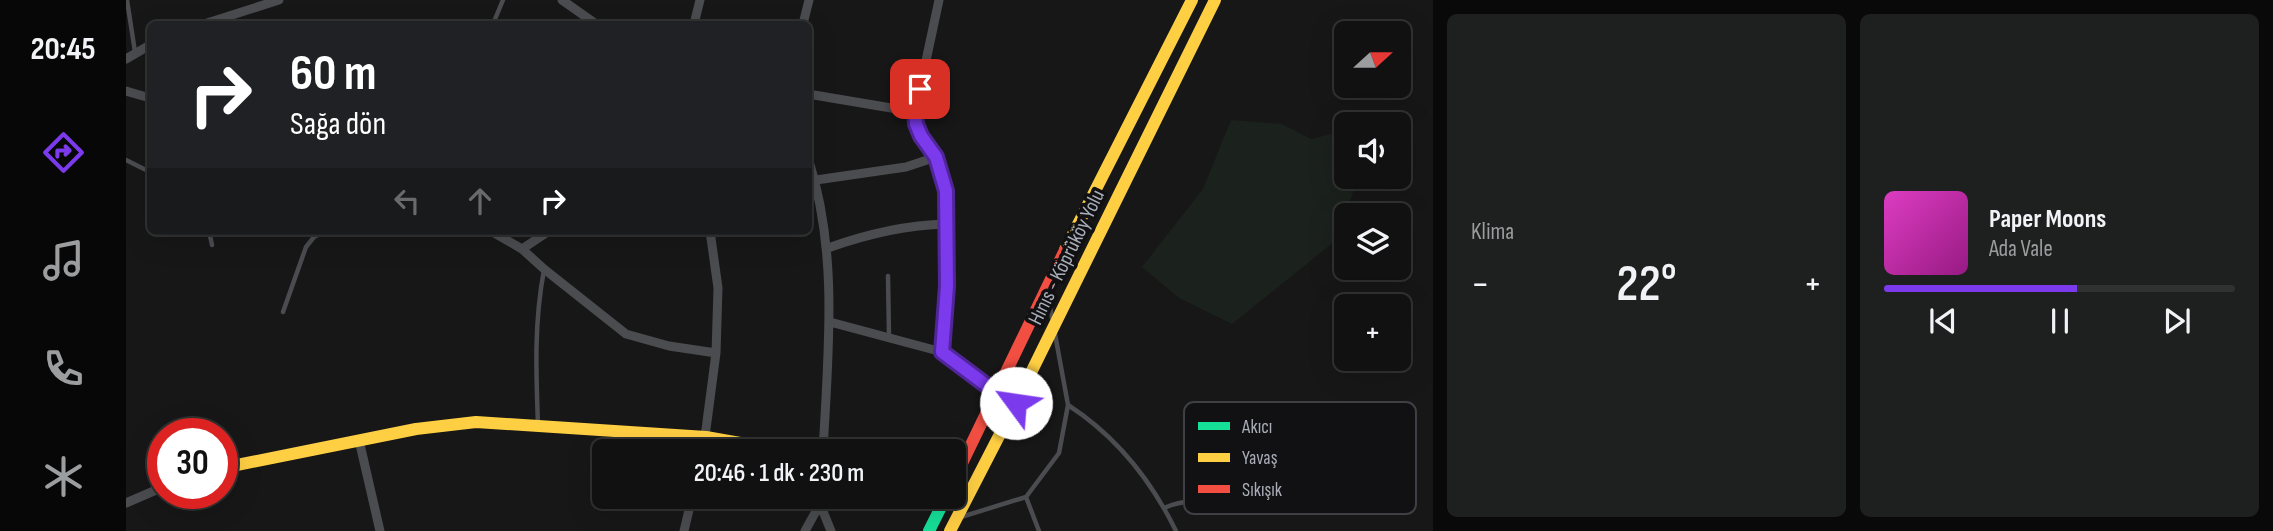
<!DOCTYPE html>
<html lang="tr">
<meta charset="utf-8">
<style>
:root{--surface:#111;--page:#1e1f1f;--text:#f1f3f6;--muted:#9c9d9f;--line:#303131;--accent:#7c3aed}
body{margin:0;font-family:"Sofia Sans Condensed",sans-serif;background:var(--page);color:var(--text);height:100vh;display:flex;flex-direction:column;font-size:26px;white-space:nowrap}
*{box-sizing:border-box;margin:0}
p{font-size:23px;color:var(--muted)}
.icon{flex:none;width:38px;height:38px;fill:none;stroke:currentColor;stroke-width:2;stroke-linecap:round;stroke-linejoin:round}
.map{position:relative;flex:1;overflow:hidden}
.sheet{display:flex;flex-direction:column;gap:14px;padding:14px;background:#090909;width:840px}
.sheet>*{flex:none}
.hud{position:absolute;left:21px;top:21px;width:665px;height:214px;border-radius:10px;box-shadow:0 7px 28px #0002,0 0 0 2px var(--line);background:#202124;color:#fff;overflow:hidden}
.needle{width:46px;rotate:69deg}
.tools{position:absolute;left:1208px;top:21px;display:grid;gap:14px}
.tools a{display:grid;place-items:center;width:77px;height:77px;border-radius:10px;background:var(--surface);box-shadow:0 7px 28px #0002,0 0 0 2px var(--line);font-size:35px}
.speed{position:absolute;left:21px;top:418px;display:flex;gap:14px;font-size:35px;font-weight:700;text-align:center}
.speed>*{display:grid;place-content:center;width:91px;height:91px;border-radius:50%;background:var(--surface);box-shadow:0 7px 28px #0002,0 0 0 2px var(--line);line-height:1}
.speed .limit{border:10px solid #d22;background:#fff;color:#111}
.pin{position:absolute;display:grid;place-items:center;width:60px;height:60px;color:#fff;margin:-30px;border-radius:14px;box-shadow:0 4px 10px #0006}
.me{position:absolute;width:77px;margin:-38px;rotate:301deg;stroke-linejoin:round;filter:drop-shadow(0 0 5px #0008)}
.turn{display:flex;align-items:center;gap:24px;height:147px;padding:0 28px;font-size:32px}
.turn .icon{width:91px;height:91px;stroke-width:2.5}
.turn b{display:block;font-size:49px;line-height:60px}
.lanes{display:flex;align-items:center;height:66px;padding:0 28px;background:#0003;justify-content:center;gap:35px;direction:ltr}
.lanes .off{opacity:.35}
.big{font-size:52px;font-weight:600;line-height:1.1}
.sheet .card{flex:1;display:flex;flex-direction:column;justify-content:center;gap:10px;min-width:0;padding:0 24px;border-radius:10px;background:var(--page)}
.song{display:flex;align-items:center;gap:21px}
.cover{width:84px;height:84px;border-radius:10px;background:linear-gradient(135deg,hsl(310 70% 55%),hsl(310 70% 35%))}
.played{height:7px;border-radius:4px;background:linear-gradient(90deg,var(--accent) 55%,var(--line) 55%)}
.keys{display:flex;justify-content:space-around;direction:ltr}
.heat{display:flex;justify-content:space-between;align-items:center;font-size:38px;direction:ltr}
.sheet .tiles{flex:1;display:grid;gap:14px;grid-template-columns:repeat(2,1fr)}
.trip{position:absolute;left:466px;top:439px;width:374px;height:70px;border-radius:10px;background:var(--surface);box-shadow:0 7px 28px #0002,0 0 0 2px var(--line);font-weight:600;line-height:70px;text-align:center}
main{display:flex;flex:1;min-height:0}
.tab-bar{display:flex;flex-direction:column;width:126px;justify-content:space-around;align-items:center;background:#070707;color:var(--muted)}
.tab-bar .icon{width:49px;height:49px}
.tab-bar .current{color:var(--accent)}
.tab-bar b{font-size:32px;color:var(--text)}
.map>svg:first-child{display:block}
.green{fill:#1b211c}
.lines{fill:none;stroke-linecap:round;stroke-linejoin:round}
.lane{stroke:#4b4c50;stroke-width:4.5}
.street{stroke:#4b4c50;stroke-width:9}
.fast{stroke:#16e098;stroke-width:12}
.slow{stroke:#ffcf43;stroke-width:12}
.jam{stroke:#f24e42;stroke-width:12}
.route-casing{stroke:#51269a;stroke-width:18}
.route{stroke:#7c3aed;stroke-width:12}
.labels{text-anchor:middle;stroke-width:7;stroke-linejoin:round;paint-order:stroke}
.street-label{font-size:21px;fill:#a8adb8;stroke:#111113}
.key{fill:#111113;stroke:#3e4045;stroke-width:2}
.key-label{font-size:19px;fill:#a8adb8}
</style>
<main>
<nav class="tab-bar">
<b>20:45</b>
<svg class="icon current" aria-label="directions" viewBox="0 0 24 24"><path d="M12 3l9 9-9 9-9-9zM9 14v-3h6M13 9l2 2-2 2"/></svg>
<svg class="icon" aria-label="music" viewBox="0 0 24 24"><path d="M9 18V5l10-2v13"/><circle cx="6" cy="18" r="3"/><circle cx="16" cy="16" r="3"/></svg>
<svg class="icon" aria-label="phone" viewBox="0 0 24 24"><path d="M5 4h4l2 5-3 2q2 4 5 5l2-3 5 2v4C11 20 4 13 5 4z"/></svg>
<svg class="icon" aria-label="climate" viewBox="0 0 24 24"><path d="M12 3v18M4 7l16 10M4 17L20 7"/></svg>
</nav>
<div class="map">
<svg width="1307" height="531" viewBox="0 0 1307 531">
<rect width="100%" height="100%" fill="#171717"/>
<path class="green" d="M1105,120L1156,124L1185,139L1220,130V177H1233L1208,242L1106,324L1053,298L1016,267L1077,189Z"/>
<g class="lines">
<path class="lane" d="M1,0L9,52
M367,24L377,0
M0,160L24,172
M83,231L86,245
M762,276L763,337
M922,292L926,318
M157,312L180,247L188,237L199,231
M942,405C990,436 1025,480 1050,531
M412,425C410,372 408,322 418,270
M900,497L913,531
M1038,508C1068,495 1082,505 1112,508C1132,510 1156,509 1176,503C1187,500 1198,498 1205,489C1221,469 1216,439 1253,454
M835,517L900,497L933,453L942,405L929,334"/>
<path class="street" d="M436,0L470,24
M813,0L789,112C790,136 809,147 815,169C821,192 820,215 820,239C821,277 821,314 816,352
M78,24L153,0
M568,24L574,0
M677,24L683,0
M0,59L24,45
M0,91L24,98
M682,94L789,112
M682,158C713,253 702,353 697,452
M690,180L780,167L810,157
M365,231L396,249L418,269L500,334L543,346L590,353
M702,248C741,234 779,225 820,224
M396,249L423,231
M704,322L816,352L868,391L890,403
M233,440L254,531
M577,452L590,353L592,288L584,231
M695,497L694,504L705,531
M0,503L37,487
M558,531L566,497
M679,531L694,504"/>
<path class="fast" d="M803,531L820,497"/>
<path class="slow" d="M939,250L1066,0
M96,468L290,429L350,422L580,437L666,452
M824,531L890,403L1089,0"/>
<path class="jam" d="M828,480L939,250"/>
</g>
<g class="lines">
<defs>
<path id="route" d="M794,89L789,112L790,124L795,136L810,157L820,191L821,286L816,352L868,391L890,403"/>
</defs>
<use href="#route" class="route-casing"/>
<use href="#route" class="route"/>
</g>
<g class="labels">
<g class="street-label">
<text transform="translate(940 257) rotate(-64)" y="7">Hınıs - Köprüköy Yolu</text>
</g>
</g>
<rect x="1058" y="402" width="232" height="112" rx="10" class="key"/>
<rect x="1072" y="422" width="32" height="8" fill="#16e098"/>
<rect x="1072" y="453" width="32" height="9" fill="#ffcf43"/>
<rect x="1072" y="485" width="32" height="8" fill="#f24e42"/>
<g class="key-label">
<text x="1116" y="433">Akıcı</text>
<text x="1116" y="464">Yavaş</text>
<text x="1116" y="496">Sıkışık</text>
</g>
</svg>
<div class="tools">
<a><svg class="needle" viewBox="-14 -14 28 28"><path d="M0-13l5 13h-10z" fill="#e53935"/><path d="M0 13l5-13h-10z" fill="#9c9d9f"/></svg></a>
<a><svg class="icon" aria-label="sound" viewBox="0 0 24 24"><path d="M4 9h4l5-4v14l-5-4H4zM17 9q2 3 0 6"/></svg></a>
<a><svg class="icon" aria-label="layers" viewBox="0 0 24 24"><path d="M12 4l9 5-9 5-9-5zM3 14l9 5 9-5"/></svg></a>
<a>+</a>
</div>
<div class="speed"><div class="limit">30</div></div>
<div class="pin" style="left:794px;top:89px;background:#d93025"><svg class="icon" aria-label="arrive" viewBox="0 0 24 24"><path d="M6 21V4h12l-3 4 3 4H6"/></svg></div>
<svg class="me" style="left:890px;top:403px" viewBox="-20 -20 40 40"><circle r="19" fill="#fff"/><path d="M0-13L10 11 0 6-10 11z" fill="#7c3aed"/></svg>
<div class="trip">20:46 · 1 dk · 230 m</div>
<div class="hud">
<div class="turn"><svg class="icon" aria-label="right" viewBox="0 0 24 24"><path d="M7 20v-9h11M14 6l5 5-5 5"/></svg><div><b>60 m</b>Sağa dön</div></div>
<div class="lanes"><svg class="icon off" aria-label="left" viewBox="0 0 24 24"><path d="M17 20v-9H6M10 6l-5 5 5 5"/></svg><svg class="icon off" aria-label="ahead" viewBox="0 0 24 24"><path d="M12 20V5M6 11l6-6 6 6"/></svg><svg class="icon" aria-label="right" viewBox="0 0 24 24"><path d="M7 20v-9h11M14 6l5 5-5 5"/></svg></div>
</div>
</div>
<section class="sheet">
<div class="tiles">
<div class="card"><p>Klima</p>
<div class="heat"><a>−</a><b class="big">22°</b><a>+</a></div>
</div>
<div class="card">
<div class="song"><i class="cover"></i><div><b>Paper Moons</b><p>Ada Vale</p></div></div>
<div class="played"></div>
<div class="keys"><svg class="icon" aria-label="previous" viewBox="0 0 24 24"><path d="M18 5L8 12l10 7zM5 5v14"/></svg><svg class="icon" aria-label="pause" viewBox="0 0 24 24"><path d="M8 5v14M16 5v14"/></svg><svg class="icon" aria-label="next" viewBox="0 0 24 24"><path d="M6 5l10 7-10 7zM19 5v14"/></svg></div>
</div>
</div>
</section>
</main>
